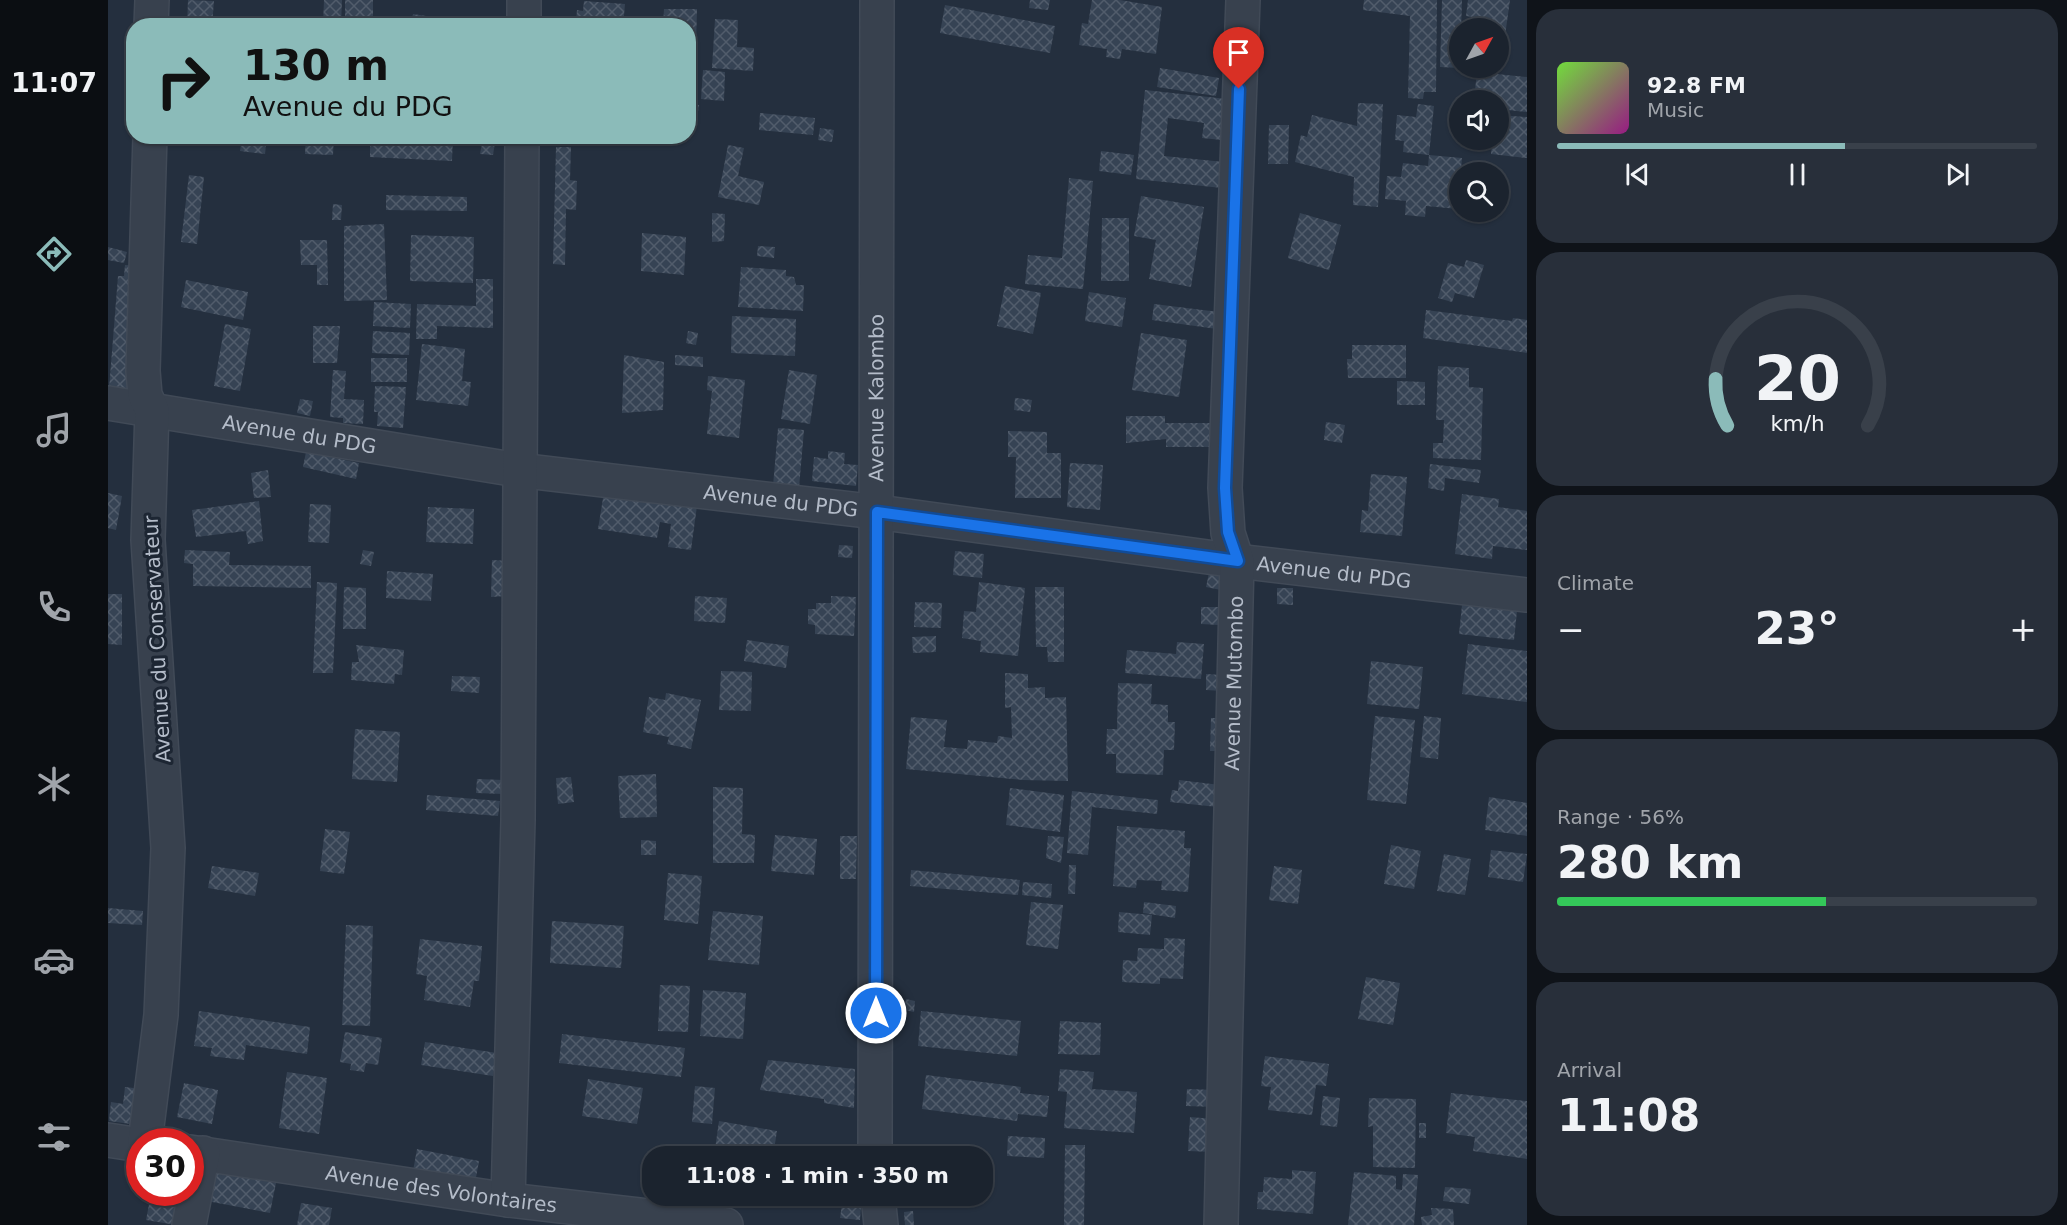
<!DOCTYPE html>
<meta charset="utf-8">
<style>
:root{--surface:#1b232e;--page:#282f3a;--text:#f1f3f6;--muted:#a0a4aa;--line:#39404a;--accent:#8bbbb9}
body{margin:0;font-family:"DejaVu Sans",sans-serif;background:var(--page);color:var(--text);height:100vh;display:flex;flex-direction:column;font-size:22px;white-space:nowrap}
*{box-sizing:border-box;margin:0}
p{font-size:20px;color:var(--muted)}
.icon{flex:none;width:33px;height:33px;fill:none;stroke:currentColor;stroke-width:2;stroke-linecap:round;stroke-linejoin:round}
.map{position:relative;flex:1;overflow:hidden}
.sheet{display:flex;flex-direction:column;gap:9px;padding:9px;background:#0f1319;width:540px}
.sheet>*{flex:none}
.banner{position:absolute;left:18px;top:18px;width:570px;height:126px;border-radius:24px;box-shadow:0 2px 4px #0004,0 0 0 2px var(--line);background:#8bbbb9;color:#111;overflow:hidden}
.needle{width:39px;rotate:50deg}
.buttons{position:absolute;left:1341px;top:18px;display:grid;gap:12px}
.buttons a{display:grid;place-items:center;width:60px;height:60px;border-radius:50%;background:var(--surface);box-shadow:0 2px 4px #0004,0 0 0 2px var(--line);font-size:30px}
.speed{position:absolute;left:18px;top:1128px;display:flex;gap:12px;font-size:30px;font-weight:700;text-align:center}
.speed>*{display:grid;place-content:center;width:78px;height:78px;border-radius:50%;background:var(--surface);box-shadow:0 2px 4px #0004,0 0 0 2px var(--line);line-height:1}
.speed .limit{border:9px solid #d22;background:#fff;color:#111}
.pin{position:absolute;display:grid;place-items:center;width:51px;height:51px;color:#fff;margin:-62px -26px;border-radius:50% 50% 50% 0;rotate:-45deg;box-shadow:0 0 6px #0007}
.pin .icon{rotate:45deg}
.me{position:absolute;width:66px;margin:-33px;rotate:0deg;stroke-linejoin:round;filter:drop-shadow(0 0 4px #0008)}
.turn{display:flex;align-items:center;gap:21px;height:126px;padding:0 18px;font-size:27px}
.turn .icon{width:78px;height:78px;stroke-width:2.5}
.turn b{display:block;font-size:42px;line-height:51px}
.big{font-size:45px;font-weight:700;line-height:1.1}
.sheet .widget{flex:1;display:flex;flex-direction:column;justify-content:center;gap:9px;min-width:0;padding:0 21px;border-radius:24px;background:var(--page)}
.sheet .dial{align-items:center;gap:0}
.dial svg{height:156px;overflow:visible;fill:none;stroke:var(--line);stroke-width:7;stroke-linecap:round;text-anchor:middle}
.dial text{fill:var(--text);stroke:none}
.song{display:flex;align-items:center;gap:18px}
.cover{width:72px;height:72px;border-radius:9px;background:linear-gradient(135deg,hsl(100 70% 55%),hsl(310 70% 35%))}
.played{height:6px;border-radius:3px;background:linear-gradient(90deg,var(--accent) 60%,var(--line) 60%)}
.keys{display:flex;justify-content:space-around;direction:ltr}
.heat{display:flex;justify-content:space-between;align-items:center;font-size:33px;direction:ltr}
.charge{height:9px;border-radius:4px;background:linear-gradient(90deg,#34c759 56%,var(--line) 0)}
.trip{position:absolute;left:534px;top:1146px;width:351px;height:60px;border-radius:24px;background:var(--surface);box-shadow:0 2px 4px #0004,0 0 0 2px var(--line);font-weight:700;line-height:60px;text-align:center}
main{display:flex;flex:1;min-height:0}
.dock{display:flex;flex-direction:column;width:108px;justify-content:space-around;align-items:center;background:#0b0e12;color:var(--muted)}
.dock .icon{width:42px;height:42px}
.dock .current{color:var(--accent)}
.dock b{font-size:27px;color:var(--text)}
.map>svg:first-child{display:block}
.building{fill:url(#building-cross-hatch)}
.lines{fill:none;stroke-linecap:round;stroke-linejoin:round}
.minor-casing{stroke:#414a57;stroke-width:36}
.minor{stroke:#38414e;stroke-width:33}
.route-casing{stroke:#114b97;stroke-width:15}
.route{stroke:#1a73e8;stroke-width:10}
.labels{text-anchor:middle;stroke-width:6;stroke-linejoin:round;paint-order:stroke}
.street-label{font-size:20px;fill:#b4bcc9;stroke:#1d2633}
</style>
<main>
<nav class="dock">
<b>11:07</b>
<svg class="icon current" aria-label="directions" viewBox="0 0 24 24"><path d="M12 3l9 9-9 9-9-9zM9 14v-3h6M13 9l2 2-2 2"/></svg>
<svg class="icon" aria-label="music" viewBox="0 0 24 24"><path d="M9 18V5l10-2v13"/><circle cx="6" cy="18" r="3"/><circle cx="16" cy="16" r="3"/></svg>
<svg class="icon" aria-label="phone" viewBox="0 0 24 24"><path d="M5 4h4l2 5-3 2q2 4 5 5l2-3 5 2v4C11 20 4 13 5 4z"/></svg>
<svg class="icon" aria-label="climate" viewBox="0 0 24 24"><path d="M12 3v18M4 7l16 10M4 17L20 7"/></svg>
<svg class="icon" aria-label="car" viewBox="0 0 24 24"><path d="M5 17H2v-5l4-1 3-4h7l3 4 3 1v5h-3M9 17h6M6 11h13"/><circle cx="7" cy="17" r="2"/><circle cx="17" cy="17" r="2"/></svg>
<svg class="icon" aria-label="filters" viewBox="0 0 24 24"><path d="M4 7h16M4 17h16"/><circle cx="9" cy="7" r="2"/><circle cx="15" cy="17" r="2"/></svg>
</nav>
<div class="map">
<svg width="1419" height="1225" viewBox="0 0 1419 1225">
<defs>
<pattern id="building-cross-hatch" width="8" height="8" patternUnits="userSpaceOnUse" patternTransform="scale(1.5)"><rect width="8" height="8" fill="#364354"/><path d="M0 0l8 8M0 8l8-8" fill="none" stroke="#515c6b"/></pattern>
</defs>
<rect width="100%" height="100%" fill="#242f3e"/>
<path class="building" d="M80,0L106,1L104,26H79Z
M216,0H234L233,26H215Z
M237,0H265V24L237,25Z
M922,0H942L940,10L921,8Z
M984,0H1012L1054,7L1048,54L1014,49L1012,59L998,57L999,49L971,45L974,23L980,24Z
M1256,0H1329L1328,92H1316L1315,99L1300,98L1302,16L1255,10Z
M1334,0H1354L1352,68L1332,67Z
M1360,0H1402L1397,36L1390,35V28H1369L1371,18L1358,16Z
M476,1L517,4L515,26H476V22L468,21L469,10L475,11Z
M837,5L947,26L942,53L832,33Z
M556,9H589L588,47H580V26H555Z
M305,14L371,24V26H291L292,19L304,20Z
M607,19L630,20L629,47L646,48L645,71L604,68Z
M580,51L585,52L582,85H580Z
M1052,68L1111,78L1108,96L1049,87Z
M595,70L617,72L616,101L593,99Z
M1369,72L1419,77V112L1390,109V100H1366Z
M1037,90L1119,99L1124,141L1094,138L1096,123L1060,118L1056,156L1116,162L1114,188L1028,179Z
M1250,103L1275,104L1270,207L1245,205L1246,177L1187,162L1193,135L1199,137L1204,115L1249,126Z
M580,104L591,105L588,124L580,123Z
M1310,104L1326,106L1321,155L1354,158L1350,209L1318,206L1317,217L1297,215L1298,201L1277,199L1279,176L1293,177L1295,163L1320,166L1321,155L1295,152L1296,141L1287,140L1289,115L1308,117Z
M652,113L707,118L705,135L651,130Z
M1390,115L1419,117V158L1383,154L1384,140H1390Z
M1161,125H1181L1180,164H1160Z
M712,128L726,130L724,142L710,140Z
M134,136H159L157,154L132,151Z
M198,136H226L225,155L197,154Z
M273,136H345L344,161L262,157V141L273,142Z
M366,136H388L385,155L372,154L374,143L365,141Z
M620,145L636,148L630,176L656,182L651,205L610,197Z
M448,147H463L462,180L469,181L468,210L458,209L457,265L445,264Z
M993,151L1026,155L1023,175L991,171Z
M81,175L96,177L89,244L73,242Z
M961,178L985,181L975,289L917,284L920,255L954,258Z
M278,195L359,197V211L278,210Z
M1033,196L1096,207L1083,287L1041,279L1048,240L1026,236Z
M225,204L234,205L233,220H224Z
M604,213L617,214L616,241L604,242Z
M1192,213L1233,225L1221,270L1180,258Z
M994,218H1021V281H993Z
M276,224L279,300L236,301V226Z
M534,233L578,237L576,275L533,271Z
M303,235L366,237L365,283L302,281Z
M192,240H219L220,285H209V265H193Z
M650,246L667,247L666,258L649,256Z
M0,247L19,252L16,263L0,260Z
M1358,260L1376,265L1366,298L1347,293L1344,302L1330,298L1340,263L1356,267Z
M17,265L30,266L23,391L1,389L10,276H16Z
M633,267L678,270V276L686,277L688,285H696L695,311L630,307Z
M368,279H385V328L329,326V339H308L309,304L368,306Z
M78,280L140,292L135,320L73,307Z
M897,286L933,293L925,334L889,326Z
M981,292L1018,298L1014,327L977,321Z
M266,302L303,304L302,328L265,326Z
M1046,304L1111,312L1109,329L1044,320Z
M1318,310L1404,321L1405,318L1419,320V353L1315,338Z
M624,316L688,319L687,356L623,353Z
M117,324L143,329L132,391L106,386Z
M205,326H232L229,363H205Z
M265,331L302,333L301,355L264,353Z
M580,331L590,333L588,345L578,343Z
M1033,333L1079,340L1071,397L1024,390Z
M314,344L357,349L354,381L363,382L360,406L308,400Z
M1244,345H1298V378H1240L1239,359H1244Z
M516,355L556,362L555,410L514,413Z
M567,355L595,357V367L567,365Z
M263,358H299V382H263Z
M1330,366L1361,368V387L1375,388L1373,460L1325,458V443H1335L1336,420H1328Z
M225,370L238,371L236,399L256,400L255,424L235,423V418L222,417Z
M681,370L709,375L702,424L673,419Z
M600,376L637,380L631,438L599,434L604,391L599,390Z
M1289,381L1317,382V405H1289Z
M267,386L298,387L295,428L269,426L270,412H266Z
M907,398L924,400L922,412L906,410Z
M192,399L205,401L202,416L189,413Z
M1018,416H1057V423H1112V447H1058V439L1018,443Z
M1218,422L1237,425L1234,443L1216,440Z
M670,428L696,430L691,488L665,486Z
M900,431L939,432V453H953V498H907L908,457H900Z
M720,451L737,453L736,464L750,465L748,486L704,481L706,457L720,459Z
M198,452L251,463L248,479L195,467Z
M962,463L995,465L992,510L959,507Z
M1322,464L1373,470L1371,483L1337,478L1336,491L1320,488Z
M160,470L163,497L146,498L143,473Z
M1263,474L1299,477L1294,536L1252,532L1254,510L1260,511Z
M496,492L589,506L583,550L560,547L563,524L552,522L549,538L490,529Z
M0,493L14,496L8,530L0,528Z
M1354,494L1391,499L1390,507L1419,511V550L1385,546L1384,559L1347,554Z
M151,501L155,541L140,544L138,531L88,537L84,510Z
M202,504L223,505L221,543L200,542Z
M320,507L366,509L365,544L318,542Z
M731,545L745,546L744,558L730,557Z
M77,550L122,552L121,565L203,566V588L85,586V564L76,563Z
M255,550L266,552L263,566L252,564Z
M847,551L876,554L874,578L845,575Z
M384,560L404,561L399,596L383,597Z
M279,571L325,574L323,601L278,598Z
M1101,573L1116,577L1113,590L1098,587Z
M209,582L229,583L225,673H205Z
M871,582L917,588L910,656L872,652L873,641L854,638L856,611L868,612Z
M236,587L258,588V629H235Z
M927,587H956V662H940L939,647H928Z
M1169,588H1185V605L1169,604Z
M0,594H14V645L0,644Z
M587,596L619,598L617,623L586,621Z
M723,596L748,597L746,636L707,634V625L700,624V609H708V603H723Z
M807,602L834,603L833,628L806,627Z
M1354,605L1409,611L1406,640L1351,634Z
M1093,607H1112L1111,625L1093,624Z
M828,636V652L805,653L804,637Z
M639,640L681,646L678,668L636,661Z
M1069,642L1096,644L1093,679L1017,673L1019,650L1068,654Z
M1360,644L1419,651V702L1354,694Z
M248,645L296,650L294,675L287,674L286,684L243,680L244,662H251Z
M1263,661L1315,667L1311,709L1259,704Z
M613,671L644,672L643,711L611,710Z
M897,673L920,674V688L937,687V698L958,697L960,781L915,780L798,769L803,717L839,720L836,747L859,749L860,740L889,743L890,736L904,738L903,707L897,708Z
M1098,674L1114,675V691L1098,690Z
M344,676L372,677L371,693L343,691Z
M1010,683L1044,684L1043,704L1060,705V722H1067L1066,750H1056L1055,775L1008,773V754H998L999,729H1009Z
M558,693L593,700L583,749L559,744L561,737L535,732L541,697L557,700Z
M1267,716L1307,720L1298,804L1259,800Z
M1316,716L1333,718L1330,759L1312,757Z
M1103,718H1121L1119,808L1062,802L1064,790L1070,791L1071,780L1112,785V751H1102Z
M247,729L292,732L289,782L244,779Z
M548,774L549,817L512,818L510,776Z
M463,777L466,802L450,804L448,778Z
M369,779L396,780V794L368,793Z
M605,787L635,788L634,834L647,835L646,863H605Z
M902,788L956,795L952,832L898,825Z
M964,791L1050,800L1049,814L984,807L980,855L959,853Z
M319,795L392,801L390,816L318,810Z
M1381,797L1419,803V836L1377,830Z
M1009,826L1077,831L1076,848H1083L1080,892L1053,890L1054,881L1029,880L1028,888L1005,886Z
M217,829L242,832L236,874L212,871Z
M667,835L709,839L706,875L663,871Z
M732,836H749L748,879H732Z
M940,836L956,837L953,863L938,858Z
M533,840L548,841V855H533Z
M1283,845L1313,851L1306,889L1276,884Z
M1383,850L1419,854L1415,882L1380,877Z
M1336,854L1363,859L1357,895L1329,891Z
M961,865H968L967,894H960Z
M104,866L151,873L147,896L100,888Z
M1166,866L1194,870L1190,904L1161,900Z
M803,870L912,880L910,895L802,886Z
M560,873L594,876L590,924L556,920Z
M915,882L944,884L943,898L914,895Z
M923,902L955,905L950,949L918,945Z
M1036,902L1068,906L1067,918L1035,913Z
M0,908L35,911L34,925L0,923Z
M605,911L655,916L651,965L600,960Z
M1011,912L1044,915L1042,935L1010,932Z
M444,921L516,926L513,968L442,963Z
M238,925L265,926L262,1026L234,1025Z
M1056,938L1077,939L1075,979L1052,978V984L1014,982L1015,960L1029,961L1030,948L1056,949Z
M312,939L374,946L371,981H366L362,1007L316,1000L319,976L308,974Z
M1258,977L1292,983L1285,1025L1250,1019Z
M552,985L582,986L580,1032L550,1031Z
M595,990L638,993L635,1039L592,1036Z
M798,999L807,1001L806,1012L796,1010Z
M91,1011L202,1027L199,1054L138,1045L136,1060L102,1056L104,1048L86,1046Z
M813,1011L913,1021L909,1056L810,1046Z
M952,1021L993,1023L992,1055L950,1054Z
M237,1032L274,1038L270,1065L258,1063L256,1072L242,1070L243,1064L232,1062Z
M454,1034L577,1048L573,1077L451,1063Z
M317,1042L389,1053L385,1076L313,1065Z
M1157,1056L1221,1064L1218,1086L1208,1085L1204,1115L1160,1110L1163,1087L1153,1086Z
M660,1060L747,1069L746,1108L716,1103V1099L652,1090Z
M952,1069L986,1072L984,1089L1029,1092L1026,1133L956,1128L959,1092L950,1091Z
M179,1072L219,1078L211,1134L171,1128Z
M818,1075L913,1087L912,1093L941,1096L939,1117L910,1114L909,1121L814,1109Z
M480,1079L535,1088L529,1124L474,1116Z
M76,1083L110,1090L104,1124L69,1117Z
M587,1086L607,1088L604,1124L584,1122Z
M17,1087L34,1089L30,1125L1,1121L3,1102L15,1104Z
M1079,1089L1109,1090L1108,1107L1078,1106Z
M1343,1093L1419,1101V1159L1365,1151L1367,1137L1338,1133Z
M1215,1096L1232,1098L1229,1127L1212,1125Z
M1261,1098L1308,1099L1307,1168L1265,1167V1126L1260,1127Z
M1082,1117L1106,1119L1104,1152L1080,1151Z
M611,1121L669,1131L665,1156H606Z
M1311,1123H1318V1138H1311Z
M900,1136L937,1138L936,1158L899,1156Z
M957,1145H977L976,1225H956Z
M309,1149L371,1161L367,1183L305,1171Z
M1184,1170L1208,1172L1205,1214L1149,1209L1150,1192H1155L1156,1177L1184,1179Z
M105,1171L168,1183L162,1213L99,1201Z
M1246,1172L1288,1176V1189L1294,1190L1295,1174L1310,1175L1306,1225H1240Z
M1337,1187L1363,1189L1361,1204L1335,1201Z
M43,1194L77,1201L68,1225L38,1220Z
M193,1203L224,1208L221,1225H189Z
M734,1204L753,1206L752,1220L732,1218Z
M1323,1208L1345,1209L1346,1225H1314L1313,1217L1324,1215Z
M805,1211L806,1225H797L796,1212Z"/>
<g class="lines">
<defs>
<g id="minor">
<path d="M416,0V26"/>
<path d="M43,26L44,0"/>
<path id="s1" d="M0,403L410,470L769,512L1129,561L1419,595"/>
<path d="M0,1140L32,1145"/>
<path d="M37,1142L53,1015L60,848L40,540L44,410L37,395L35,371L42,136"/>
<path id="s2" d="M82,1152L400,1200L618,1225"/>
<path id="s3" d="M767,1156L769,0"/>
<path d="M770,1196L773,1225"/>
<path d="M400,1200L410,820L414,136"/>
<path d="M81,1225L95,1153"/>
<path id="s4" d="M1113,1225L1129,561L1120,533L1117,488L1135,0"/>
</g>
</defs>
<use href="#minor" class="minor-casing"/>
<use href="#minor" class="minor"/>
</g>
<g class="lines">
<defs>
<path id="route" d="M768,1013L769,512L1130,561L1120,532L1117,488L1131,89"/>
</defs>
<use href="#route" class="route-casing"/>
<use href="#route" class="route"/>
</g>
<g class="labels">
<g class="street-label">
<text dy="7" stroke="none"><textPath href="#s3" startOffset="758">Avenue Kalombo</textPath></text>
<text dy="7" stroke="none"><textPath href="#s1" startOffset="194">Avenue du PDG</textPath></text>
<text dy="7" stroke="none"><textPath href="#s1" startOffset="680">Avenue du PDG</textPath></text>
<text dy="7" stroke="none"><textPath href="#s1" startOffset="1238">Avenue du PDG</textPath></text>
<text transform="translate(49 639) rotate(-93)" y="7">Avenue du Conservateur</text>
<text dy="7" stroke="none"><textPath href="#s4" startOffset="542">Avenue Mutombo</textPath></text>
<text dy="7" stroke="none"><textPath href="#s2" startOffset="254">Avenue des Volontaires</textPath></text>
</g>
</g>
</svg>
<div class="buttons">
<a><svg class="needle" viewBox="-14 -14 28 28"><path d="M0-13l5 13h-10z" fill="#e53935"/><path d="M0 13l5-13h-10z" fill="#a0a4aa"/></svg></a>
<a><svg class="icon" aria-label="sound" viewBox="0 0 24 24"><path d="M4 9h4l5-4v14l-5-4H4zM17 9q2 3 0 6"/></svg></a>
<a><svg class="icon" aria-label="search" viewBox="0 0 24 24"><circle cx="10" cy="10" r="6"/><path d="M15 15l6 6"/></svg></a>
</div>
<div class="speed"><div class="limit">30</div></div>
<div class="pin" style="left:1131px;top:89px;background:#d93025"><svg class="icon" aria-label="arrive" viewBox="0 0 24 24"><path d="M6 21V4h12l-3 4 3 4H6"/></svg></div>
<svg class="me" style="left:768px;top:1013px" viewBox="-20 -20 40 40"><circle r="17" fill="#1a73e8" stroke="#fff" stroke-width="3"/><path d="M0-11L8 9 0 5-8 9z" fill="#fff"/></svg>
<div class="trip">11:08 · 1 min · 350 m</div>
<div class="banner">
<div class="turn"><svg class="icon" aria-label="right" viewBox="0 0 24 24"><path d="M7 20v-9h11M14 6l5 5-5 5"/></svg><div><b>130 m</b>Avenue du PDG</div></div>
</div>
</div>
<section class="sheet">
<div class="widget">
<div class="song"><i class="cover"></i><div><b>92.8 FM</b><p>Music</p></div></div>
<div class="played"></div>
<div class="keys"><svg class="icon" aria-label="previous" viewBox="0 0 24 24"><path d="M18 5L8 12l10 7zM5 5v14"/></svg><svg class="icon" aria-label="pause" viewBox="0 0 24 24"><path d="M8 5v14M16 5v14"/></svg><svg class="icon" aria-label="next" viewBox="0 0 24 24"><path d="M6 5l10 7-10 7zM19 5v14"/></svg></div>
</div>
<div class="widget dial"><svg viewBox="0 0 100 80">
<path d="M14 69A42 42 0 1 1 86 69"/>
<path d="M14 69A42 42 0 0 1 8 45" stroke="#8bbbb9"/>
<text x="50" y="56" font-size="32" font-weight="700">20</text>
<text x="50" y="72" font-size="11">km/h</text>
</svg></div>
<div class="widget"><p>Climate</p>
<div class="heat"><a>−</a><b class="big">23°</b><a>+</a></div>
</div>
<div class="widget"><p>Range · 56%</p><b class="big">280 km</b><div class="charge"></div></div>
<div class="widget"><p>Arrival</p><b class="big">11:08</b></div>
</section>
</main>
